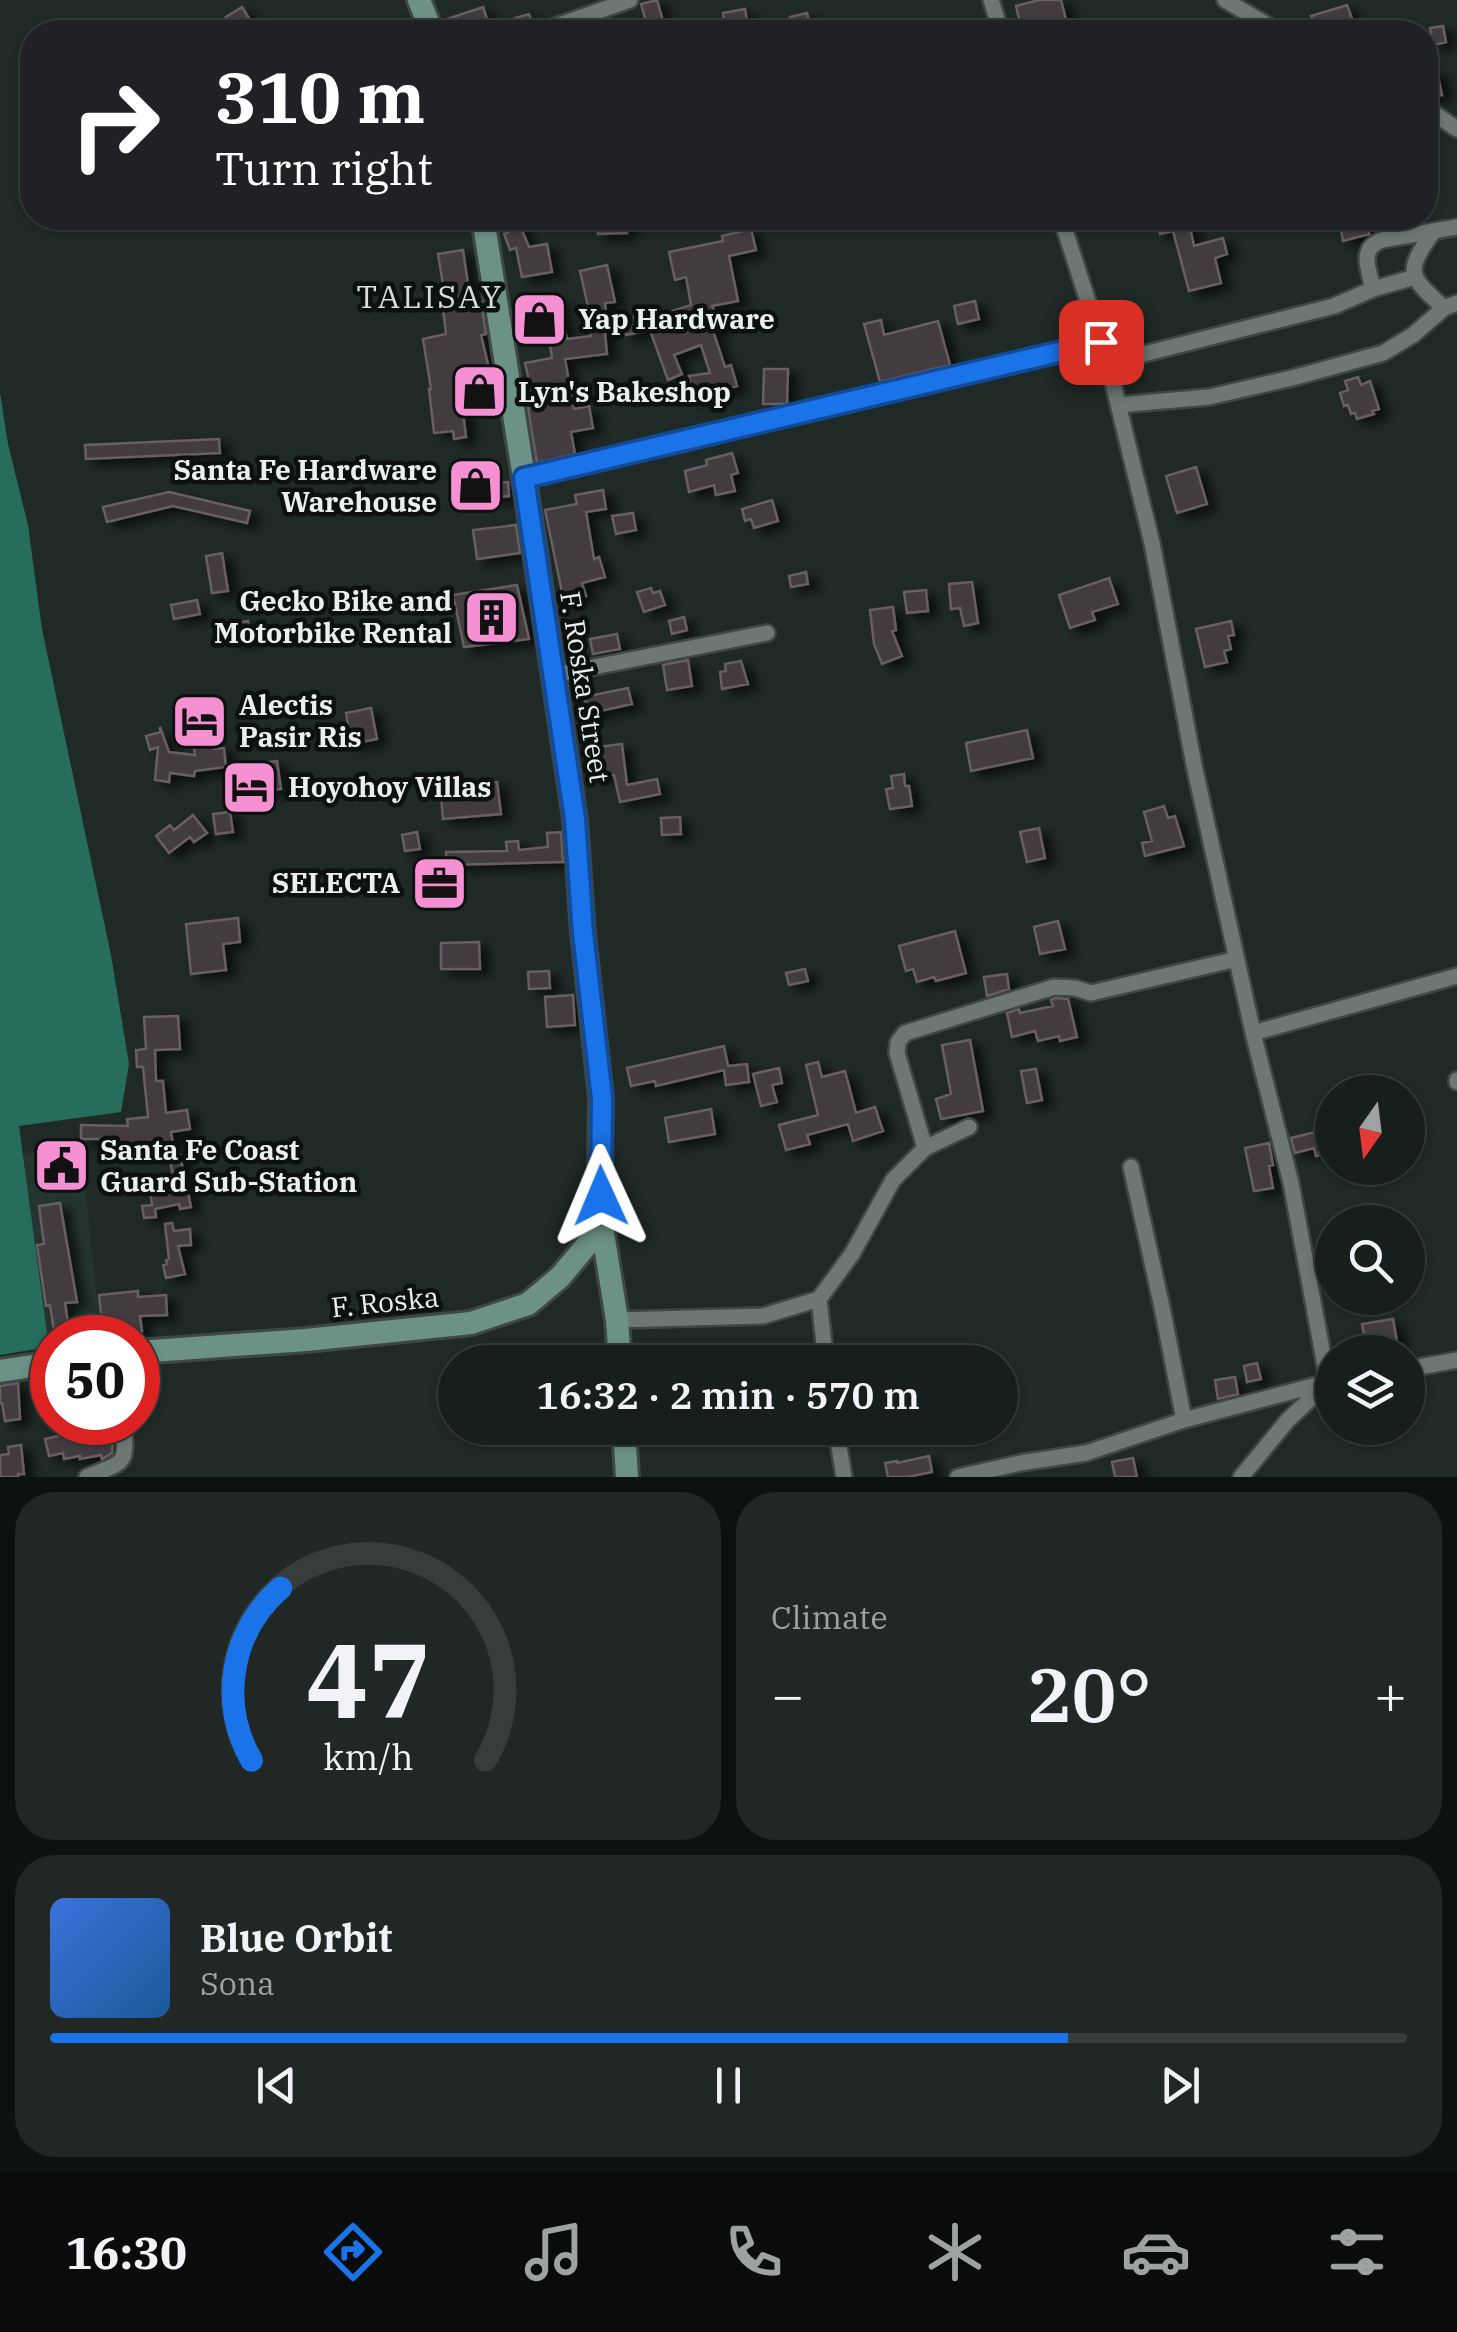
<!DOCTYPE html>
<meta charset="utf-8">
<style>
:root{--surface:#171f1c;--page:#202725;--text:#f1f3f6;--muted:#9ea2a3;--line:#363d3b;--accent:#1a73e8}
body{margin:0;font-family:"IBM Plex Serif",serif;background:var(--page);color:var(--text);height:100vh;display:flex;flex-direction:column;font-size:38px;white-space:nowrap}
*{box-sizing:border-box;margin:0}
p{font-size:32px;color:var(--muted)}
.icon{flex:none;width:55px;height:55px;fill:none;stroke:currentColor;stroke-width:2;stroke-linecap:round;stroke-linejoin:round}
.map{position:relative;height:1477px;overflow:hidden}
.drawer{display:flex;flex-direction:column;gap:15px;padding:15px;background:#0d110f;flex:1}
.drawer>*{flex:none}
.guide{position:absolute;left:20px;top:20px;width:1418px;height:210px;border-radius:40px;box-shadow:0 2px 8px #0004,0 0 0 2px var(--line);background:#202124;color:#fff;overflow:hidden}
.needle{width:65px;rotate:194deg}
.tools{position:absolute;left:1315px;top:1075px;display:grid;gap:20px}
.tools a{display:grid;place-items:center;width:110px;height:110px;border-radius:50%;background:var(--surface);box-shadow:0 2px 8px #0004,0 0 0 2px var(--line);font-size:50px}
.speed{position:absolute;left:30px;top:1315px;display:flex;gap:20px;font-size:50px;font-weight:700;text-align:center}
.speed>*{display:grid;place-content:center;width:130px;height:130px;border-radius:50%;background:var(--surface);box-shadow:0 2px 8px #0004,0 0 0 2px var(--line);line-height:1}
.speed .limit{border:15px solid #d22;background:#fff;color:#111}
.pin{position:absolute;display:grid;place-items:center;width:85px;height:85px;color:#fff;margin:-42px;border-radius:20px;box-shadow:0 5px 15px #0006}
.me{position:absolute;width:110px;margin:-55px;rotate:359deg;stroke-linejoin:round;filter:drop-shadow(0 0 8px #0008)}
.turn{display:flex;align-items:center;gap:35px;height:210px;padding:0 30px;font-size:45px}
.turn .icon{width:130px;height:130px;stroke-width:2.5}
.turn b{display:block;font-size:70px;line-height:85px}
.big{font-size:75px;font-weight:600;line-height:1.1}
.drawer .card{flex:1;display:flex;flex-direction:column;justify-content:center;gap:15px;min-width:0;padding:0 35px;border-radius:40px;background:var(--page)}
.drawer .dial{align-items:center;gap:0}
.dial svg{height:260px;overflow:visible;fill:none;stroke:var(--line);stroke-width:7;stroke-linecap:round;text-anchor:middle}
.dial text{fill:var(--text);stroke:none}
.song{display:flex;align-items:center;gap:30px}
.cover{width:120px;height:120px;border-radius:15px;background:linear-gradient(135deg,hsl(220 70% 55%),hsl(210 70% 35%))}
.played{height:10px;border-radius:5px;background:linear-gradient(90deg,var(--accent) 75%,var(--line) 75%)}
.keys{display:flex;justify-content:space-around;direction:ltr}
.heat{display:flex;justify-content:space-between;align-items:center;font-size:55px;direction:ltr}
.drawer .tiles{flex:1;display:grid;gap:15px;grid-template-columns:1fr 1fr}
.card:last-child{grid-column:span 2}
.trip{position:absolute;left:438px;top:1345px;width:580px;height:100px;border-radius:50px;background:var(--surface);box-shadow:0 2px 8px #0004,0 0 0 2px var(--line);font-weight:600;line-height:100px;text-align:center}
.dock{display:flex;height:160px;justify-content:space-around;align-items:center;background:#090c0b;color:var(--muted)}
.dock .icon{width:70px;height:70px}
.dock .selected{color:var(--accent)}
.dock b{font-size:45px;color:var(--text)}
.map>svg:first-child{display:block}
.built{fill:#243530}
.water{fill:#266d5c}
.building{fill:#433a3f;stroke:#675e63;stroke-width:2.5;filter:url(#shadow)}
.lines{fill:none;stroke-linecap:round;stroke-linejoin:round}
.minor-casing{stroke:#3f4745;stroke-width:20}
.secondary-casing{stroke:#3f4745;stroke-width:28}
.minor{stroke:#6d7874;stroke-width:15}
.secondary{stroke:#6c9288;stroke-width:22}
.route-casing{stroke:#114b97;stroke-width:25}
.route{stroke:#1a73e8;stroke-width:18}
.labels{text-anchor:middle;stroke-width:9;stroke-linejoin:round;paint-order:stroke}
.poi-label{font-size:28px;font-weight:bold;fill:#eaf0ee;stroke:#0c100f;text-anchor:start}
.street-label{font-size:28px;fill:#eaf0ee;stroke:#0c100f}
.quarter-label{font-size:32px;letter-spacing:2.5px;fill:#d3dfdb;stroke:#0c100f}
</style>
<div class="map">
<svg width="1457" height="1477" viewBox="0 0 1457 1477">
<defs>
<filter id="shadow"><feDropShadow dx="9" dy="5.5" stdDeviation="5" flood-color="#0009"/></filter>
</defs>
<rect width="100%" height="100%" fill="#1f2926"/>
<path class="built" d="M81,1148L101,1337L52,1338V1346L49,1347L23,1153Z"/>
<path class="water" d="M0,393L8,444L28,525L42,629L111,955L129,1064L121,1112L19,1126L49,1347L0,1355Z"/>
<path class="building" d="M657,0L663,21L647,25L641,4Z
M1039,0H1061L1069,32H1047L1046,29L1022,32L1016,6Z
M1347,5L1357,32H1317L1311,16Z
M242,7L252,23L236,32L226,17Z
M483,7L490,28L474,32H452L447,19Z
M745,9L749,32H726L723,13Z
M807,13L810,25L792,29L790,17Z
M529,14L532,23L529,28L519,31L515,18Z
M1443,26L1446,42L1433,45L1430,28Z
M1437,72L1442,95L1425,96V74Z
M511,218H517L529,247L547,244L552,272L522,277L516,248L510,250L504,234L513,230Z
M598,218H626L627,233L598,234Z
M1179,218H1188L1194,246L1223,238L1227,254L1215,258L1221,283L1189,291L1173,231L1160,234L1157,222Z
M1339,218H1366L1369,234L1343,241Z
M751,229L756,250L729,256L738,301L712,306L721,328L713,331L725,367L731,365L737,386L709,394V396L693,399L689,376L710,373L701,345L674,355L682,374L668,380L650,330L626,335L624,327L636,324L634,317L648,315L649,319L691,305L686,277L675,280L669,252L723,241L722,236Z
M463,250L471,304L481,302L486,334L481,335L496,398L462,402L466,437L454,439L453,431L434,433L429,389H431L423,339L446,334L443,309H447L438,254Z
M607,265L615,302L605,303L608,332L605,333L607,354L565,359L574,409L589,406L593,428L571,432L575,454L537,463L528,408L535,407L525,363L552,358L547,326L518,333L514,315L538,309L537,304L558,299L567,339L591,336L590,316L580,271Z
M975,301L979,319L958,324L954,306Z
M1126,313L1135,345L1115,350L1105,318Z
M881,320L884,335L938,321L950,365L880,382L864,324Z
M764,369H788L787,404H763Z
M1358,377L1361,385L1370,381L1379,409L1372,411L1374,414L1357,419L1355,413L1351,414L1348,405L1344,406L1340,393L1348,390L1345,381Z
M219,439L220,453L86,459L85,445Z
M732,453L738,473L731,475L735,491L716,495L714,485L689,492L685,471L707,465L706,460Z
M1196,467L1207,504L1177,513L1166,476Z
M508,482L509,496L485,498L484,484Z
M603,490L606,509L586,512L594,559L599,557L605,577L582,583L586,596L564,602L545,510L577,504L575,495Z
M169,492L250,511L247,523L173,506L107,522L103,507Z
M772,500L778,521L754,528L751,519L745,521L742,509Z
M633,513L636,530L616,534L612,516Z
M516,525L520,553L477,559L473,530Z
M222,553L228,591L212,593L206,556Z
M806,572L808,584L791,587L789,576Z
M1109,578L1118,604L1092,612L1095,620L1070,628L1059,595Z
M972,582L978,623L964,626L960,608L951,609L949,584Z
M517,585L529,639L464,647L453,595Z
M651,588L653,593L660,591L665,605L644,612L637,592Z
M926,590L928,611L907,613L904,592Z
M197,600L200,614L174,619L171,605Z
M893,607L896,630L892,631L902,656L882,664L874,644L870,610Z
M684,617L687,630L672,634L669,621Z
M248,621L251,638L232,641L229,624Z
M1231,621L1234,635L1228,636L1231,649L1224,651L1227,662L1205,667L1196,629Z
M617,634L620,649L593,654L590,639Z
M688,660L692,686L667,690L663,665Z
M741,661L748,684L722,689L720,672L726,671L725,664Z
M628,688L632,704L600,711L599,714L583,709L588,694L594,695Z
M207,704L214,749L224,748L226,767L195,771L194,776L170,773L169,782L155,780L158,747L150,750L146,736L160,732V727L169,752L195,755L187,707Z
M371,708L377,739L351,744L346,713Z
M1027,730L1033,758L971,771L966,743Z
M622,744L627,785L657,779L660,794L620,802L614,775L594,777L591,748Z
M277,761L281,789L245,794L241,766Z
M904,774L905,786H909L912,806L890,809L886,789L893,788L891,776Z
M497,782L501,814L443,819L440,785Z
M1164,806L1168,818L1175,816L1184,846L1145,856L1142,843L1152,841L1144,812Z
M230,812L233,832L216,834L213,814Z
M193,815L207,833L194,842L190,837L169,853L156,836L170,825L174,830Z
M680,817L681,834L662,835L661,818Z
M1039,828L1045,858L1027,862L1020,832Z
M417,832L420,849L405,851L402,835Z
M561,832L563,862L447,865L446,852L507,851L506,842L518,841L519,850L548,847L547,833Z
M238,918L240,942L223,944L226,970L191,974L186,924Z
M1058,921L1065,949L1040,954L1034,927Z
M955,931L966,973L936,981L934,977L917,982L913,969L906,971L899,946Z
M479,942L480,969H441V943Z
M805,969L808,981L789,985L786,973Z
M549,971L550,988L529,989L528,972Z
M1007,974L1009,989L987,996L984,977Z
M573,995L575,1025L547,1027L545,997Z
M1055,998L1068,999L1077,1037L1060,1041L1059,1036L1038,1041L1035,1031L1012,1037L1007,1013L1019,1009L1020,1013L1053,1006L1051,1000Z
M178,1016L180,1049L155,1050L156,1081H163L166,1113L187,1110L190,1129L171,1132L174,1151L179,1150L191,1207L180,1209L179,1204L155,1209L156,1217L144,1218L142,1206L152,1205L150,1189L175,1185L169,1157L160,1158L158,1148L104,1152V1139H81V1125L128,1126L127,1119L148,1117L143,1067H137L136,1050L146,1049L144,1017Z
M970,1040L983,1111L941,1119L936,1099L951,1094L942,1045Z
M724,1046L728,1066L747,1064L749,1082L726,1085L724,1070L656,1086L655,1081L631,1086L627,1068Z
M818,1062L822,1077L845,1071L856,1113L875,1107L883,1131L853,1141L848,1124L807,1135L810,1144L786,1150L779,1125L818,1115L806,1065Z
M779,1068L782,1083L772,1085L777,1102L761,1106L753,1074Z
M1036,1069L1042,1100L1027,1103L1021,1071Z
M711,1109L715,1134L669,1142L665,1118Z
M1332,1128V1152L1316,1156L1314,1148L1295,1153L1291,1138Z
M1269,1143L1273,1165L1269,1166L1273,1188L1254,1191L1245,1148Z
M69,1157L71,1172L52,1175L50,1160Z
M60,1203L77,1302L65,1303L70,1338H55L50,1305L46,1306L37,1245L44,1244L39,1206Z
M172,1223L174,1231L190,1229L191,1245L178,1246L185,1274L166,1278L163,1265L167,1264L166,1260L169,1259L165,1224Z
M138,1291V1297L166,1295L167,1315L140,1316L142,1331L103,1334L99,1295Z
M1393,1319L1398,1348L1367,1352L1362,1324Z
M1257,1363L1261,1379L1247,1382L1244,1366Z
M1235,1377L1238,1394L1218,1399L1215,1380Z
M18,1383L20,1419L5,1421L2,1403H0V1386Z
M61,1422H83L86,1438L113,1433L112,1453L102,1459L101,1455L80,1459V1456L64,1459L63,1453L49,1456L45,1439L63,1435Z
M21,1445L24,1474H18V1477H0V1455L9,1454L8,1447Z
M929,1456L932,1472L907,1477H888L885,1463L897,1461V1463Z
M1133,1458L1137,1477H1115L1112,1462Z"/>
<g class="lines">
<defs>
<path id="minor" d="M991,0L1001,32
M1225,0L1279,32
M539,32L630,0
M1425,107L1457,129
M1061,218L1108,363L1152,543L1194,765L1253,1033L1291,1183L1328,1382
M1433,232C1404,273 1409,276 1444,308
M1373,289L1415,277
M1108,363L1334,306L1373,289C1369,269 1358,249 1382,240L1457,227
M1118,405L1209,397L1296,377L1383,353L1413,335L1444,308L1457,303
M524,478L1101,341
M553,675L767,633
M1253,1033L1457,976
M1457,1080V1082
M925,1148L897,1053L898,1042L905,1033L1054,987L1075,988L1091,993L1237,959
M1131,1167L1163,1312L1184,1420
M819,1299L826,1362
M617,1320L763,1316L819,1299L852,1254L893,1180L925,1148L969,1127
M1408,1369L1457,1360
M836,1428L844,1477
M87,1477C125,1461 128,1466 123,1422
M958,1477L1020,1463L1086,1453L1184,1420L1332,1381
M1241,1477L1288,1420L1325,1385"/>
<path id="secondary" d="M419,0L432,32
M483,218L524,478L575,819L583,933L601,1098L600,1166L602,1227L617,1320L620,1362
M138,1352L306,1340L471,1323L528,1304L560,1277L602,1227
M0,1371L52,1363
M624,1428L627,1477"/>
</defs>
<use href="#minor" class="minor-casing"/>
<use href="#secondary" class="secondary-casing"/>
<use href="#minor" class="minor"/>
<use href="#secondary" class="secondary"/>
</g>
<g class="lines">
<defs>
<path id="route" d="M601,1196L602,1098L583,933L575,819L524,478L1101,342"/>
</defs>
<use href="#route" class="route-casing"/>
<use href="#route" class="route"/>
</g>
<defs>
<symbol id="shop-square" viewBox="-11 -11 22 22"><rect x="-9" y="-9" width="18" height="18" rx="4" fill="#f591d2" stroke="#0c100f"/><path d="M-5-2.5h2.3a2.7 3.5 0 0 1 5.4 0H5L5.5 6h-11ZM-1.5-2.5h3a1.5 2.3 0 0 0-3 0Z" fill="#111"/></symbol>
<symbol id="building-square" viewBox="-11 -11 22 22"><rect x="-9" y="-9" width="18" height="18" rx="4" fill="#f591d2" stroke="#0c100f"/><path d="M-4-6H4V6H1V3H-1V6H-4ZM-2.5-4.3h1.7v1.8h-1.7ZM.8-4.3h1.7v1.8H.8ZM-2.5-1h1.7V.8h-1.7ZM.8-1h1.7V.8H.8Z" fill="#111"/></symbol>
<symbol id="hotel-square" viewBox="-11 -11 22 22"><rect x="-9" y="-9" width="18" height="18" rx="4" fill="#f591d2" stroke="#0c100f"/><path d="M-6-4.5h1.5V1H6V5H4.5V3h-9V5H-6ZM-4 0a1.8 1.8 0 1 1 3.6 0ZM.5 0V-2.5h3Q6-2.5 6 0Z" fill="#111"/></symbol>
<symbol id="office-square" viewBox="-11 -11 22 22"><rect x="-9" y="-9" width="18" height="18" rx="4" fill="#f591d2" stroke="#0c100f"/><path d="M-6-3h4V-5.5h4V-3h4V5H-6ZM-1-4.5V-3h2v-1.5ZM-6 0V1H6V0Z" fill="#111"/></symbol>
<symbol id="civic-square" viewBox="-11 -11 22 22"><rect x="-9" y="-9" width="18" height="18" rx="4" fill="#f591d2" stroke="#0c100f"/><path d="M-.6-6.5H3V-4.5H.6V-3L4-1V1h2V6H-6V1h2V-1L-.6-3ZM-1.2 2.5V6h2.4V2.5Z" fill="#111"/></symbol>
</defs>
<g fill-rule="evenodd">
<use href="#shop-square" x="508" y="288" width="63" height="63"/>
<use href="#shop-square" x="448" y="360" width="63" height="63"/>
<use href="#shop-square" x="444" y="454" width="63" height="63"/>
<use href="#building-square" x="460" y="586" width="63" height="63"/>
<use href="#hotel-square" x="168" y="690" width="63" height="63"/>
<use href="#hotel-square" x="218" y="756" width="63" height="63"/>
<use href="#office-square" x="408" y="852" width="63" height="63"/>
<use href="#civic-square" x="30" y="1134" width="63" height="63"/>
</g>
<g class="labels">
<g class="poi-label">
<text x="578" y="329">Yap Hardware</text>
<text x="518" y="402">Lyn's Bakeshop</text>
<text x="437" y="480" text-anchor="end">Santa Fe Hardware<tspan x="437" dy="32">Warehouse</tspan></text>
<text x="452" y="611" text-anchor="end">Gecko Bike and<tspan x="452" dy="32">Motorbike Rental</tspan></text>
<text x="239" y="715">Alectis<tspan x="239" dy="32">Pasir Ris</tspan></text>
<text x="288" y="797">Hoyohoy Villas</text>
<text x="400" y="893" text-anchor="end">SELECTA</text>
<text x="100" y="1160">Santa Fe Coast<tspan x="100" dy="32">Guard Sub-Station</tspan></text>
</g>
<g class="street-label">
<text transform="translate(585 687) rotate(81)" y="10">F. Roska Street</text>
<text transform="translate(385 1302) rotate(-6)" y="10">F. Roska</text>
</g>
<g class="quarter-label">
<text x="430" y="308">TALISAY</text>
</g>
</g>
</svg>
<div class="tools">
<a><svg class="needle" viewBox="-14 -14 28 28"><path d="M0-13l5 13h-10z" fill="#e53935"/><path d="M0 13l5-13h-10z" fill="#9ea2a3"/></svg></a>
<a><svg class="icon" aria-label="search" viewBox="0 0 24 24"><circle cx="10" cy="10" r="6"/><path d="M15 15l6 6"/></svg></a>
<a><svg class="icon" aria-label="layers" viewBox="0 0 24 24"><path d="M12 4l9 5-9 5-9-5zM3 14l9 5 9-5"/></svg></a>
</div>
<div class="speed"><div class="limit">50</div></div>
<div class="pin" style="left:1101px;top:342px;background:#d93025"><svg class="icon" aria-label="arrive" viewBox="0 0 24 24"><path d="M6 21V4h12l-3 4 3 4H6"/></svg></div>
<svg class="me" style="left:601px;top:1196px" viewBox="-20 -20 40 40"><path d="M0-17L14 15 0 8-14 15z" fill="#1a73e8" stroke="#fff" stroke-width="4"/></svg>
<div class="trip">16:32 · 2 min · 570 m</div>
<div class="guide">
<div class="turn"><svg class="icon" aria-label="right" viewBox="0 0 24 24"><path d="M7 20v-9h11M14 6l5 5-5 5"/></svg><div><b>310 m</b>Turn right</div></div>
</div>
</div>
<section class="drawer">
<div class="tiles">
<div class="card dial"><svg viewBox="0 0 100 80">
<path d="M14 69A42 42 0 1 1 86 69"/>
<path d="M14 69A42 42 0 0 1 23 16" stroke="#1a73e8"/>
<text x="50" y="56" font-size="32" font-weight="700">47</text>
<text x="50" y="72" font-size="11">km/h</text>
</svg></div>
<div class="card"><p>Climate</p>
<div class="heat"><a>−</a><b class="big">20°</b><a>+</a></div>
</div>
<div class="card">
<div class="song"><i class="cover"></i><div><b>Blue Orbit</b><p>Sona</p></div></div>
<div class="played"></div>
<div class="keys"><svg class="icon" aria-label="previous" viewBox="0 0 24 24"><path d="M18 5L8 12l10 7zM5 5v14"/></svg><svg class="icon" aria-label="pause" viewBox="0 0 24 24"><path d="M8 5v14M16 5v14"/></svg><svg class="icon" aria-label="next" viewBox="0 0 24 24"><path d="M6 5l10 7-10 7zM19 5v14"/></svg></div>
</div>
</div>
</section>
<nav class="dock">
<b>16:30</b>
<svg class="icon selected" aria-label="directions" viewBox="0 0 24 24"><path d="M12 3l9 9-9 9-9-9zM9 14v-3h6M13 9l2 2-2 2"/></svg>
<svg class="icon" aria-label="music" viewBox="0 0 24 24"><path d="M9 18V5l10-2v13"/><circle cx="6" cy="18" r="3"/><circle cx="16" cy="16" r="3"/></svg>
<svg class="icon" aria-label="phone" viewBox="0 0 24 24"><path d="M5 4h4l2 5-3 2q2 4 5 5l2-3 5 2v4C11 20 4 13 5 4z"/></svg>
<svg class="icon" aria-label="climate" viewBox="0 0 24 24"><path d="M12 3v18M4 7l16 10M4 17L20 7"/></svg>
<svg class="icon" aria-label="car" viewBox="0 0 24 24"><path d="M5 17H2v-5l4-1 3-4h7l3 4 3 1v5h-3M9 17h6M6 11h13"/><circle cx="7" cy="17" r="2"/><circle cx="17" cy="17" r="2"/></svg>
<svg class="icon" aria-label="filters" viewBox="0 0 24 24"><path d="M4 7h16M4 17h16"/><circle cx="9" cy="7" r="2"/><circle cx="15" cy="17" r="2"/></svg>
</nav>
